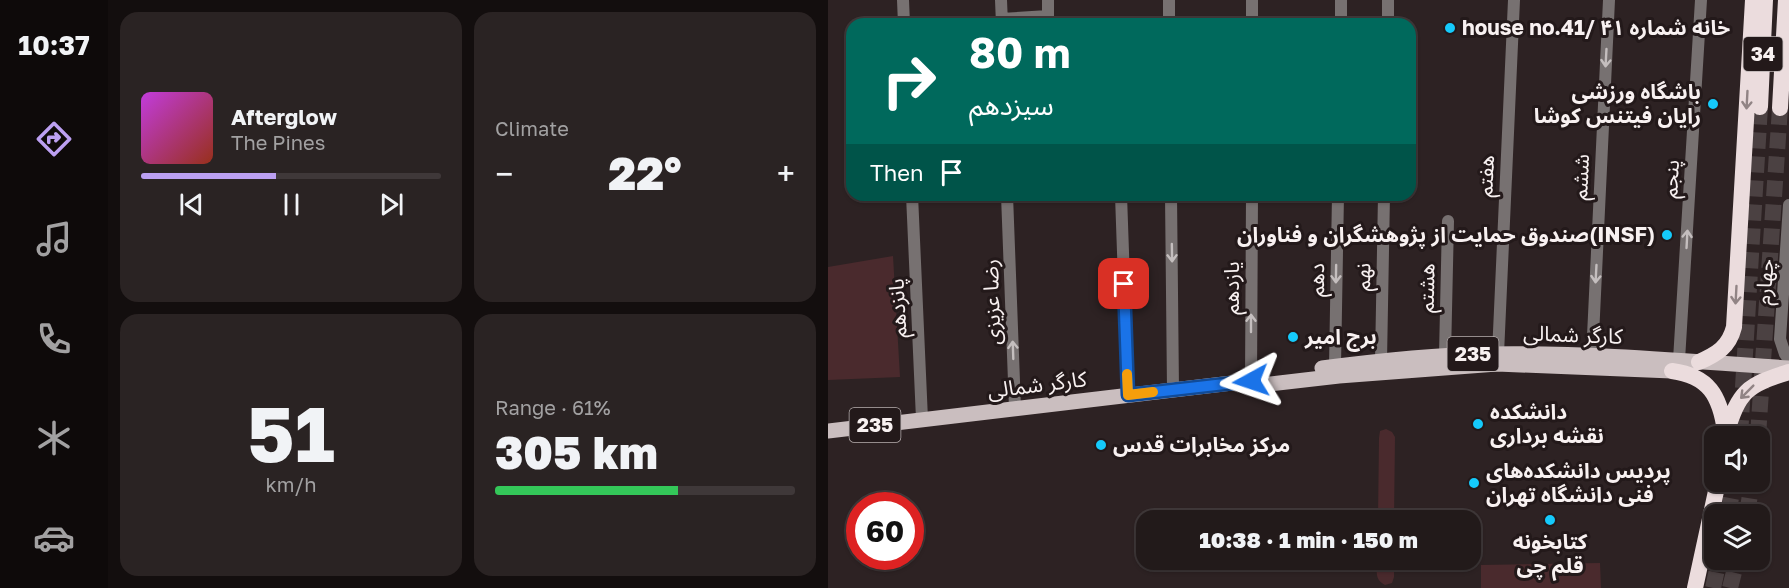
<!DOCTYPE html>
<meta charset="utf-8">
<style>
:root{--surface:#221a1a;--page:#2a2323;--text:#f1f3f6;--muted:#a2a1a2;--line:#3f3839;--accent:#bca0f2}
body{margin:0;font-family:"Golos Text","Noto Sans Arabic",sans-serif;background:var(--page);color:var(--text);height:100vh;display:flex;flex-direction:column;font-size:22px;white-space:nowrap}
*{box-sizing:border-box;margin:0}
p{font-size:20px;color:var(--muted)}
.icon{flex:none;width:33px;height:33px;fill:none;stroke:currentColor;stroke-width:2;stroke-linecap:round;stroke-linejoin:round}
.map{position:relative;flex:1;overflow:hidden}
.side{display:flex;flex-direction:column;gap:12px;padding:12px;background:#130e0e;width:720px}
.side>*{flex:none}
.hud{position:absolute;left:18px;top:18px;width:570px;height:183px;border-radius:18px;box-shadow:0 2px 4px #0004,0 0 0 2px var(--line);background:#00695c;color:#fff;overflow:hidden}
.buttons{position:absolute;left:876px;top:426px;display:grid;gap:12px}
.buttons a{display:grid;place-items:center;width:66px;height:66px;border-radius:12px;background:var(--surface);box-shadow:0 2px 4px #0004,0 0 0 2px var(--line);font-size:30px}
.speed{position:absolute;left:18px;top:492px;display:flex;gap:12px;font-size:30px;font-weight:700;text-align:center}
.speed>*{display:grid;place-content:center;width:78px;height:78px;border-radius:50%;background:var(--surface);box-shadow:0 2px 4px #0004,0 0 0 2px var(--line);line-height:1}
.speed .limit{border:9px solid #d22;background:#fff;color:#111}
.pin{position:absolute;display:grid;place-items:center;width:51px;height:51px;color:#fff;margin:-26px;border-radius:12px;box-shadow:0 3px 9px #0006}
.me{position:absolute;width:66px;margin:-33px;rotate:265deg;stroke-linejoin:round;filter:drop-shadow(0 0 4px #0008)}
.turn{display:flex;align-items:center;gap:21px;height:126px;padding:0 24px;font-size:27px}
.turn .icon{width:78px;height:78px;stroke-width:2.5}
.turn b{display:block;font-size:42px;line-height:51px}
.then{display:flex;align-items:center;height:57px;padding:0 24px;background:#0003;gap:12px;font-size:22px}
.big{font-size:45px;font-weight:800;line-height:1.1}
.side .widget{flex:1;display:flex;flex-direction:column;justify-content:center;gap:9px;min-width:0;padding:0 21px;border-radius:18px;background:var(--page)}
.side .dial{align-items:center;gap:0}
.dial b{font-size:78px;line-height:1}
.song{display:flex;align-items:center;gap:18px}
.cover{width:72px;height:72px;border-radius:9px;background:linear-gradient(135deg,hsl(290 70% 55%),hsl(10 70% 35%))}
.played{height:6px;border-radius:3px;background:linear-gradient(90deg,var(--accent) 45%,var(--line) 45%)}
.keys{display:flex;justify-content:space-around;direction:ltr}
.heat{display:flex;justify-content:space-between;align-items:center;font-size:33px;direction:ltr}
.charge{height:9px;border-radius:4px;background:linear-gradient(90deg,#34c759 61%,var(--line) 0)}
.side .tiles{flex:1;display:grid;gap:12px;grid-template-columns:repeat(2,1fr)}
.trip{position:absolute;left:308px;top:510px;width:345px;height:60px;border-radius:18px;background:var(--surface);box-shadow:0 2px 4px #0004,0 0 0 2px var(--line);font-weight:800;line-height:60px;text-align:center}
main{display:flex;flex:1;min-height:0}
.tab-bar{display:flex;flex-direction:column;width:108px;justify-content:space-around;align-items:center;background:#0e0a0a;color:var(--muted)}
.tab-bar .icon{width:42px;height:42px}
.tab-bar .on{color:var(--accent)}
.tab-bar b{font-size:27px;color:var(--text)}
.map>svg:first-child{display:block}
.green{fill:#4a2a2d}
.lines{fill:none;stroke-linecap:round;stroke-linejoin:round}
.highway-tunnel{stroke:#4b4142;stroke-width:16;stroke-dasharray:16 8;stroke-linecap:butt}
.minor{stroke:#777171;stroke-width:12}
.major{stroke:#cabebf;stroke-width:15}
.highway{stroke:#ebdcdd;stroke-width:16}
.oneway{stroke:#c4bebe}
.oneway2{stroke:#918485}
.route-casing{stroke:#114b97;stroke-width:15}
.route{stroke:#1a73e8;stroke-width:10}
.slow{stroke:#f59e0b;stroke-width:10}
.poi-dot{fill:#15cafb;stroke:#23191a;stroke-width:2}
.labels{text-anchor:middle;stroke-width:6;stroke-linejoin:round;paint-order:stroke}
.shield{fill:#23191a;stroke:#b8b0b0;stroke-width:1.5}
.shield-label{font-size:20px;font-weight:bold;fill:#f8f1f1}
.poi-label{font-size:21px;font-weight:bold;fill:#f8f1f1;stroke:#23191a;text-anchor:start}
.street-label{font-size:21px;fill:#f8f1f1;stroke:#23191a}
</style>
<main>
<nav class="tab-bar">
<b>10:37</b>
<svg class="icon on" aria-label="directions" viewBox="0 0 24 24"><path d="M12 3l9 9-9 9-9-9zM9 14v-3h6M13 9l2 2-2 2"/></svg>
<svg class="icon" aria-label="music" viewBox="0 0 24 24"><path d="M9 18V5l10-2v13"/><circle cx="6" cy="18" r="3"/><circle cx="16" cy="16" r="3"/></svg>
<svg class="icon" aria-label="phone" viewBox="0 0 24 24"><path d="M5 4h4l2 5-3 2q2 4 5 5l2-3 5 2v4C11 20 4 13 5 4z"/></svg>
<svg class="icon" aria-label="climate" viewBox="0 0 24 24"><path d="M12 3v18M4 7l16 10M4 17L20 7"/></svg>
<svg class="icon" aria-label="car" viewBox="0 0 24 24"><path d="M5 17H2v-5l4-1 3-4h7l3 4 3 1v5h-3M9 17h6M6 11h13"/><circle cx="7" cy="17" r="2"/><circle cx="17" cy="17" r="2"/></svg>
</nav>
<section class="side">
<div class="tiles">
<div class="widget">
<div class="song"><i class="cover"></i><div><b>Afterglow</b><p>The Pines</p></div></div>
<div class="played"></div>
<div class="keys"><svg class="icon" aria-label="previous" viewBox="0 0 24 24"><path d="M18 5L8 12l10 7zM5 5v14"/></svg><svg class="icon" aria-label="pause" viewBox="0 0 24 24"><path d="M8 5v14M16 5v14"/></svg><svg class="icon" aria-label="next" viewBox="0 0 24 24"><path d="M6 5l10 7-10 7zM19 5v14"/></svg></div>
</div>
<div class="widget"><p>Climate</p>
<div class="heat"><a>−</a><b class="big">22°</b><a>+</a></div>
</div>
<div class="widget dial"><b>51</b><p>km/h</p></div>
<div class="widget"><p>Range · 61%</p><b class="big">305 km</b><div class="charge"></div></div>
</div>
</section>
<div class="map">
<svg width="961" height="588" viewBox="0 0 961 588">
<rect width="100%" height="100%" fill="#2d2223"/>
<path class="green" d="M65,256L72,377L0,380V267Z
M558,429L564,432L567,437L566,520H550L551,438L552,431Z
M549,560H566V577L564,583L557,585C546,580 549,570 549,560Z
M772,563L773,588H653V565Z"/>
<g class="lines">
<path class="highway-tunnel" d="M912,436L932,107
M930,436L952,108
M900,514L906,482
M919,514L924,482
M885,588L891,560
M902,588L909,560"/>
<path class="minor" d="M75,0L76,24
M173,0L174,24
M220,0V23
M341,0V24
M173,19L220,16
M424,24V0
M513,24V0
M560,24V0
M84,195L94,419
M179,195L187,408
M293,195L300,395
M343,195L345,390
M961,205L952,339L957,354L961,360
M670,354L686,0
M617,355L620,221
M764,357L781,0
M851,360L873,0
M553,361L556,195
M507,366L510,195
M423,382L424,195"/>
<path class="major" d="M494,368C548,361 603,355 657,354C758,352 860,361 961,368
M0,431L404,383L423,382L433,385L511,376L669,364L844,371"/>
<path class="highway" d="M932,107L937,0
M952,108L958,0
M871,362C889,354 901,347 906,327L925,0
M844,371C881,376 892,396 897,431
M898,434C911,391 919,385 961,372
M867,588L890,482"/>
</g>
<defs><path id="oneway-shaft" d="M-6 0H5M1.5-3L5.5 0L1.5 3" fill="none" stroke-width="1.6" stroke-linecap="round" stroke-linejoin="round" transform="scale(1.5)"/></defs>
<g class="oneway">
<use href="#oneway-shaft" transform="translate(778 58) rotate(93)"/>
<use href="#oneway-shaft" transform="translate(859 239) rotate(-87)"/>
<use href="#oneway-shaft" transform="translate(344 253) rotate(89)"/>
<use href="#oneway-shaft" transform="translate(508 274) rotate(91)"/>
<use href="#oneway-shaft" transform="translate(768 274) rotate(93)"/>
<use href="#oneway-shaft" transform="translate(423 323) rotate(-90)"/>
<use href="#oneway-shaft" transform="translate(185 350) rotate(-92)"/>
</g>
<g class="oneway2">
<use href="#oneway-shaft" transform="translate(919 100) rotate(93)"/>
<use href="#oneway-shaft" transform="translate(908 295) rotate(93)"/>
<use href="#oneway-shaft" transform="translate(919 392) rotate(135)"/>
</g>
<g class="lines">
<defs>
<path id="route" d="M296,284L300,395L423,381"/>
</defs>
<use href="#route" class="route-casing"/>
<use href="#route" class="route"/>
<path class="slow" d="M299,374L300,395L325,392"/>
</g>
<g class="poi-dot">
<circle cx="622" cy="28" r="6"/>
<circle cx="885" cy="104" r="6"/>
<circle cx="839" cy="235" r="6"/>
<circle cx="465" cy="337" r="6"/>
<circle cx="650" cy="424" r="6"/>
<circle cx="273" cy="445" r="6"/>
<circle cx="646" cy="483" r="6"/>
<circle cx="722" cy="520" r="6"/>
</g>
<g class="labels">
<g class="shield">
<rect x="915.5" y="37" width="39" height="34" rx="4.5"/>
<rect x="619.5" y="337" width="51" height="34" rx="4.5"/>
<rect x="21.5" y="408" width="51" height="34" rx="4.5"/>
</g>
<g class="shield-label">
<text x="935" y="61">34</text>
<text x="645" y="361">235</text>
<text x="47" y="432">235</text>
</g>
<g class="poi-label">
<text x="634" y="35">house no.41/ خانه شماره ۴۱</text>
<text x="873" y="99" text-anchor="end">باشگاه ورزشی<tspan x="873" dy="24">رایان فیتنس کوشا</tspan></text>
<text x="827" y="242" text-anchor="end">صندوق حمایت از پژوهشگران و فناوران(INSF)</text>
<text x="477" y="344">برج امیر</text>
<text x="662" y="419">دانشکده<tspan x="662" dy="24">نقشه برداری</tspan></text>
<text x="285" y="452">مرکز مخابرات قدس</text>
<text x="658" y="478">پردیس دانشکده‌های<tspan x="658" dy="24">فنی دانشگاه تهران</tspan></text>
<text x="722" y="549" text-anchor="middle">کتابخونه<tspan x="722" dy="24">قلم چی</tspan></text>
</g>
<g class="street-label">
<text transform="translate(658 176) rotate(-87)" y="7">هفتم</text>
<text transform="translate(753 177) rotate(-87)" y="7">ششم</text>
<text transform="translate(843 179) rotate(-87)" y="7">پنجم</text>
<text transform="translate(535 277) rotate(-89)" y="7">نهم</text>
<text transform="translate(489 280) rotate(-89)" y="7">دهم</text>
<text transform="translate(937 282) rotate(-86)" y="7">چهارم</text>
<text transform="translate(404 288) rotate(-90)" y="7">یازدهم</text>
<text transform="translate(599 288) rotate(-89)" y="7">هشتم</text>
<text transform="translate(164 302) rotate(-92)" y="7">رضا عزیزی</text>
<text transform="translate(70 308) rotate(-93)" y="7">پانزدهم</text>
<text transform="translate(745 335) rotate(2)" y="7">کارگر شمالی</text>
<text transform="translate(209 385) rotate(-7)" y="7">کارگر شمالی</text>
</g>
</g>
</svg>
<div class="buttons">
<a><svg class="icon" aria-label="sound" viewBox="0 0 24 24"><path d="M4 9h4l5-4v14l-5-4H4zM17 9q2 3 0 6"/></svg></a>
<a><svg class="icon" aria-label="layers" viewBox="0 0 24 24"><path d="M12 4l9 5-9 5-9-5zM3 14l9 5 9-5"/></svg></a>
</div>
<div class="speed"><div class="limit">60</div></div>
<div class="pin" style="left:296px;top:284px;background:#d93025"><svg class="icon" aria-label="arrive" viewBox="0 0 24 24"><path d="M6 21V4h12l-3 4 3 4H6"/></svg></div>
<svg class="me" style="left:423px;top:381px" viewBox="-20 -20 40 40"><path d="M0-17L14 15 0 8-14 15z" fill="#1a73e8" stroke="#fff" stroke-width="4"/></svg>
<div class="trip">10:38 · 1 min · 150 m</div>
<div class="hud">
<div class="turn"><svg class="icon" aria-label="right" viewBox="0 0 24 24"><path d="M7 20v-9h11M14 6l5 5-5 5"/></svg><div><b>80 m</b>سیزدهم</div></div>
<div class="then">Then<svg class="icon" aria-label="arrive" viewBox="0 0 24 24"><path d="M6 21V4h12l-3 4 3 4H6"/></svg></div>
</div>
</div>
</main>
